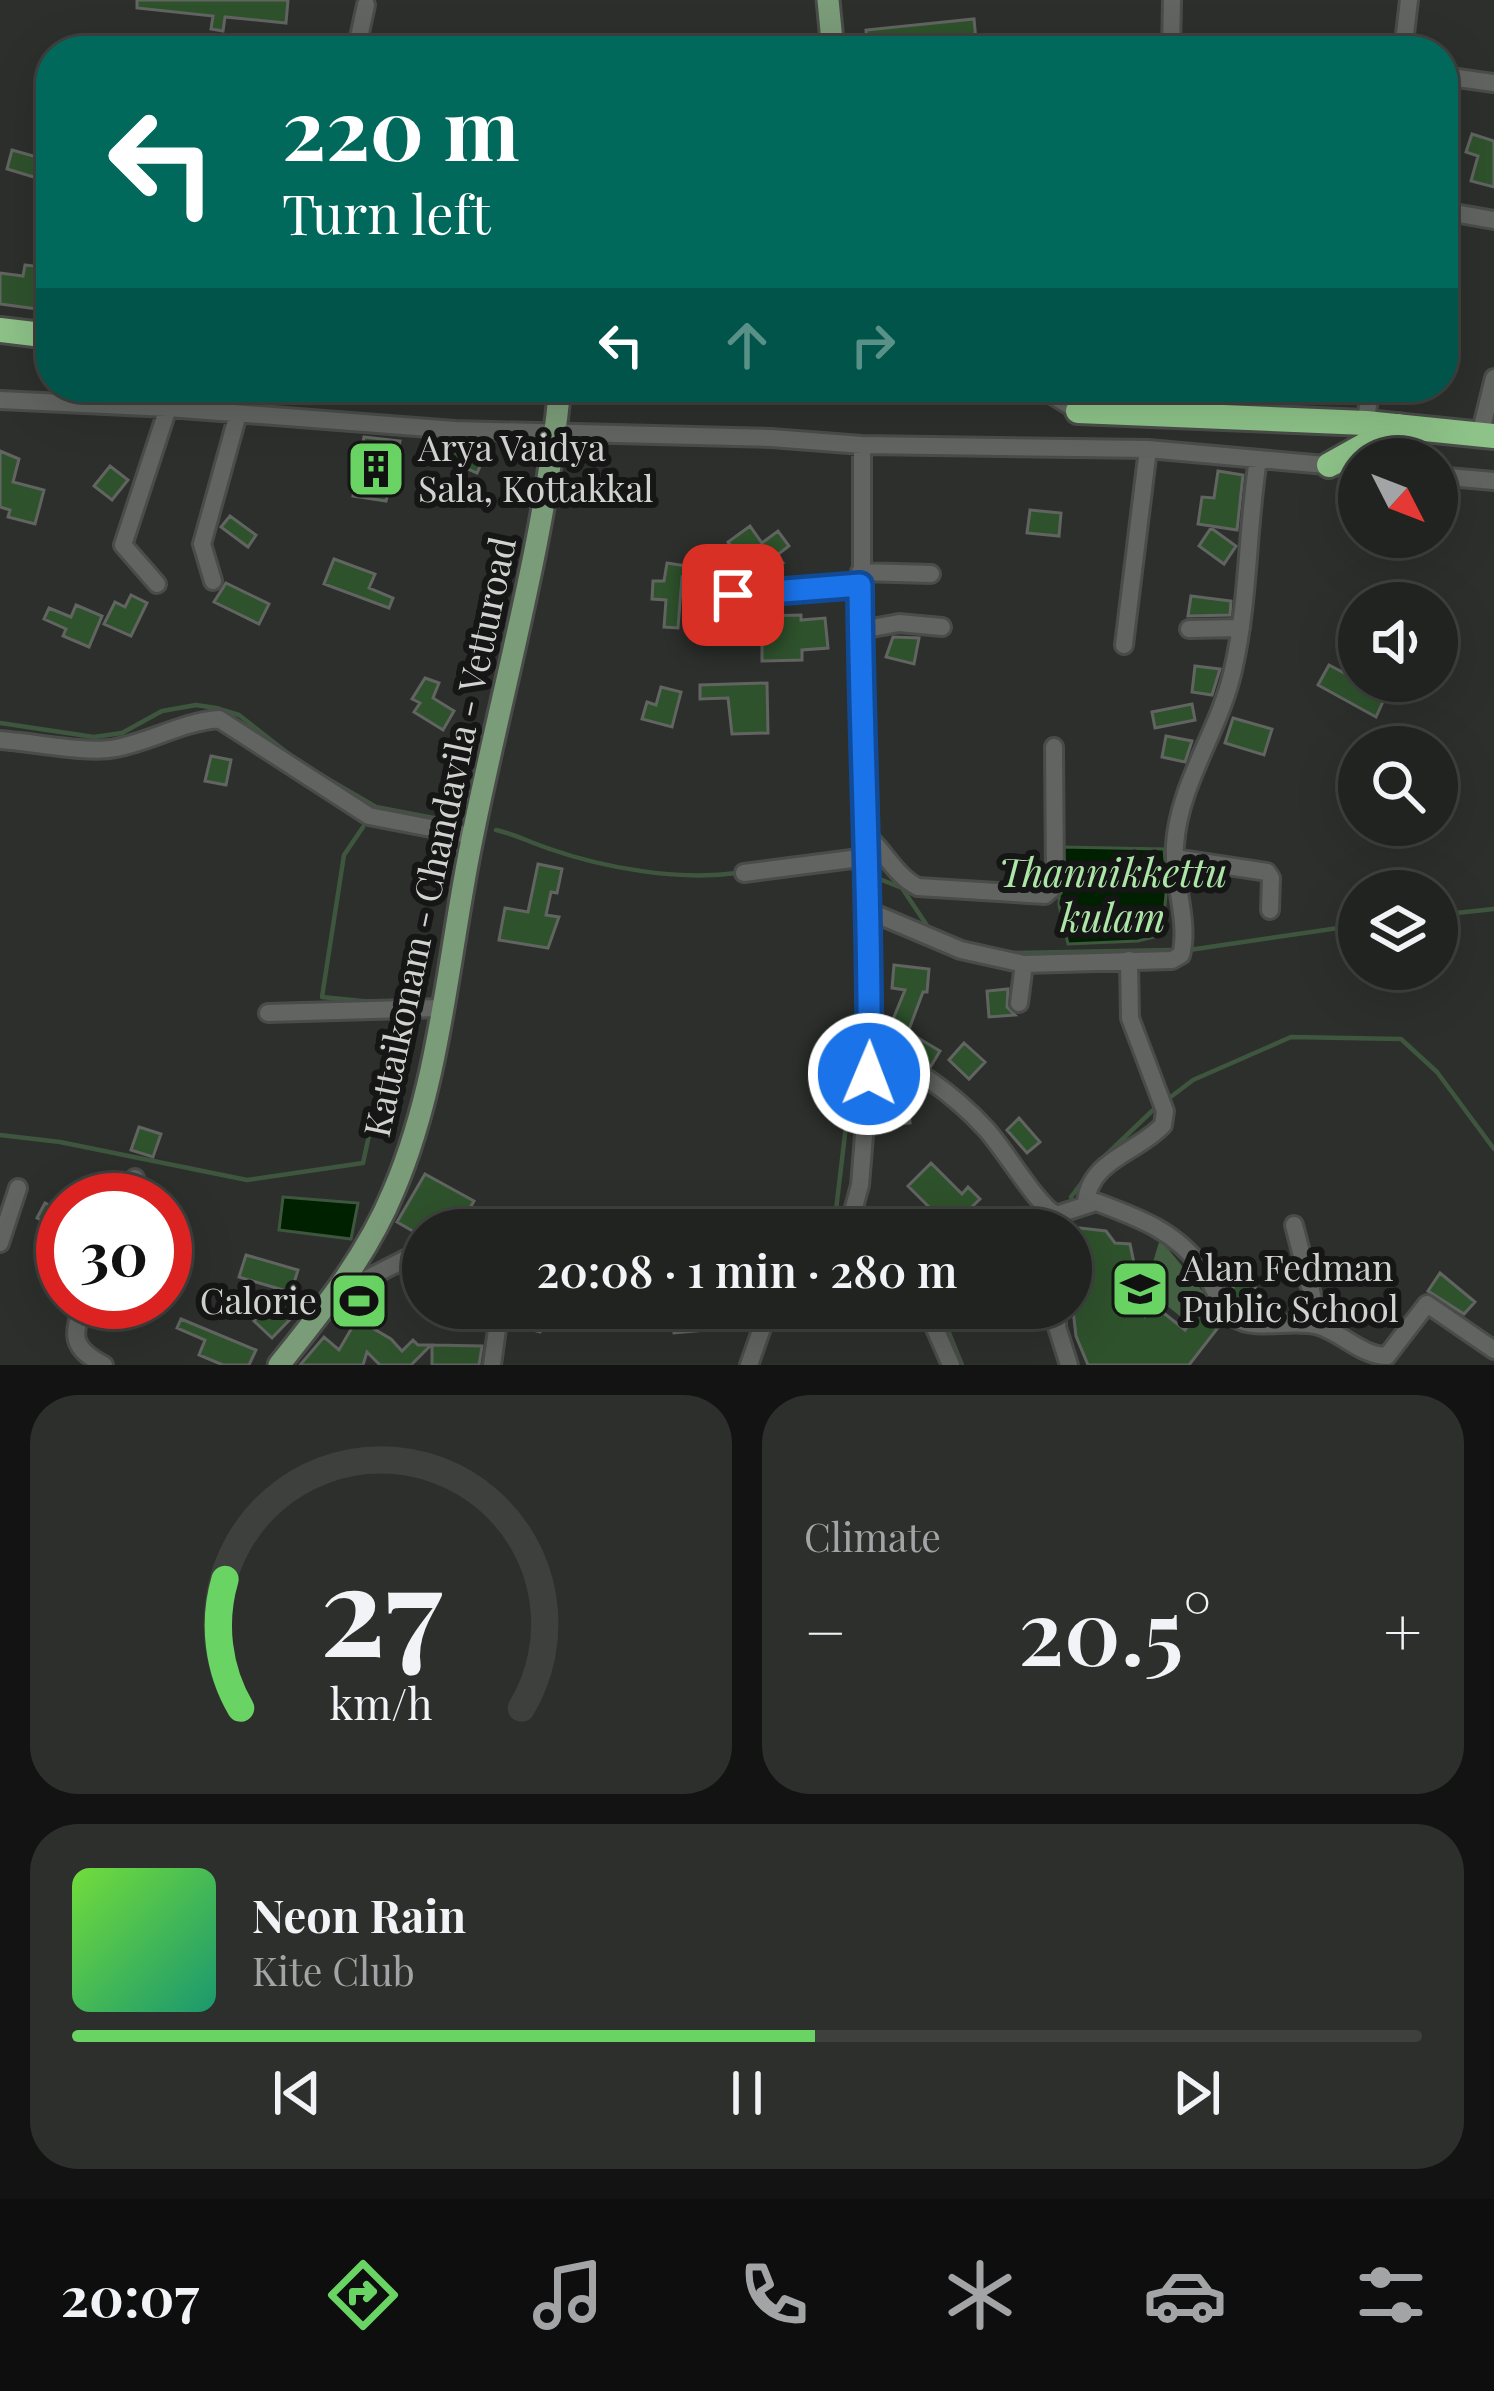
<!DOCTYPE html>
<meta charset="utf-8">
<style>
:root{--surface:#212320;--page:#2d2f2d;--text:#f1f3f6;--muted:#a2a4a5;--line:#3e403e;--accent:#69d464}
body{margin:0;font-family:"Playfair Display",serif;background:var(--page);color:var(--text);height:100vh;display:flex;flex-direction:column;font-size:45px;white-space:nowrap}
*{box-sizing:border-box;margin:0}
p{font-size:39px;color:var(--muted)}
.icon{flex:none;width:66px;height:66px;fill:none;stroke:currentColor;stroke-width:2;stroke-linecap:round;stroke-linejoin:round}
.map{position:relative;height:1365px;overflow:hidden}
.drawer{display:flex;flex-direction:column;gap:30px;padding:30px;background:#121312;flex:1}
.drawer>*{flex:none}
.banner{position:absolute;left:36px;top:36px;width:1422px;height:366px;border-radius:48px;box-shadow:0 12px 48px #0002,0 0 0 3px var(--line);background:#00695c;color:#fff;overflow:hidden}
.needle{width:78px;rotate:132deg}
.tools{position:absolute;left:1338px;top:438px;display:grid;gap:24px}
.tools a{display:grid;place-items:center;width:120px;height:120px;border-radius:50%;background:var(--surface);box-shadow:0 12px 48px #0002,0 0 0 3px var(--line);font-size:60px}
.speed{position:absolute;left:36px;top:1173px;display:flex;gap:24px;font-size:60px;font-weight:700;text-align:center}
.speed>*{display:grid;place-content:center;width:156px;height:156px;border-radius:50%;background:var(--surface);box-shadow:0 12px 48px #0002,0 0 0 3px var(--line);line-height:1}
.speed .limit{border:18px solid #d22;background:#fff;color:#111}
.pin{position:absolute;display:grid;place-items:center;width:102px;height:102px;color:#fff;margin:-51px;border-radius:24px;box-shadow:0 6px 18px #0006}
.me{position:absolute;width:132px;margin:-66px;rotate:1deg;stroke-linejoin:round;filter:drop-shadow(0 0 9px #0008)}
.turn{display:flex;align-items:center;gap:42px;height:252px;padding:0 48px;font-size:54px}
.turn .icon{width:156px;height:156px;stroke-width:2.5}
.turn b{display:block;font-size:84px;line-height:102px}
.lanes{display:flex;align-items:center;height:114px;padding:0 48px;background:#0003;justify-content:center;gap:60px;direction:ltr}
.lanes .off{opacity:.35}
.big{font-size:90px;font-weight:600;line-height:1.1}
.drawer .card{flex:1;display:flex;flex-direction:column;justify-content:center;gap:18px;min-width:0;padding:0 42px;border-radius:48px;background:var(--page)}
.drawer .dial{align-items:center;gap:0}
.dial svg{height:312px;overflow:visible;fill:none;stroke:var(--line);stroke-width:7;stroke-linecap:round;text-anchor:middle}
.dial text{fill:var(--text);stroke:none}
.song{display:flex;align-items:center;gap:36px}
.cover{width:144px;height:144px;border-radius:18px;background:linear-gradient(135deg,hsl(100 70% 55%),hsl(160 70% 35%))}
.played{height:12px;border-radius:6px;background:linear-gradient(90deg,var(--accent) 55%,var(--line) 55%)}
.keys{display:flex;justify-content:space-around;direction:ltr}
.heat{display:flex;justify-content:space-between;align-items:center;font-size:66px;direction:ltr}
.drawer .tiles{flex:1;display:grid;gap:30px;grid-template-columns:1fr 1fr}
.card:last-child{grid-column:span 2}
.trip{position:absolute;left:402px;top:1209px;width:690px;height:120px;border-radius:60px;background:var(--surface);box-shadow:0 12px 48px #0002,0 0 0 3px var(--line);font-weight:600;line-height:120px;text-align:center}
.menu{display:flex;height:192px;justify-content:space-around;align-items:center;background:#0d0e0d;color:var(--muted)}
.menu .icon{width:84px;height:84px}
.menu .current{color:var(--accent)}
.menu b{font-size:54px;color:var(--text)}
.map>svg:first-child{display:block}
.green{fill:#446042}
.water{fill:#002100;stroke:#3f563e;stroke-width:3}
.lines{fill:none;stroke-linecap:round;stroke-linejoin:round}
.stream{stroke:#3f563e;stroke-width:4.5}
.building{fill:#2e522c;stroke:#616460;stroke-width:3}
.minor-casing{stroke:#494c49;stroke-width:22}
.major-casing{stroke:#494c49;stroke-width:27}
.highway-casing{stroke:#494c49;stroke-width:30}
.minor{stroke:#616461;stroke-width:16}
.major{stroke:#7b9c78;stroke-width:21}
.highway{stroke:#8dc288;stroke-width:24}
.route-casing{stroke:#114b97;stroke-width:30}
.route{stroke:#1a73e8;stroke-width:21}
.labels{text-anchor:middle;stroke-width:12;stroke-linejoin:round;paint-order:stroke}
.poi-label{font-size:36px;fill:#d1d3d0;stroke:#151615;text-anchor:start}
.street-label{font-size:36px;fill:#d1d3d0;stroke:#151615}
.water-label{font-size:39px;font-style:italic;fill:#ade7a8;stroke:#151615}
</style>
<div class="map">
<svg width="1494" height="1365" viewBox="0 0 1494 1365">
<rect width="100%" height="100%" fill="#2c2f2b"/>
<path class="green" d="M1160,1239L1204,1293L1181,1317L1145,1288Z"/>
<path class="water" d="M1061,847L1164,849L1167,885L1162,935L1138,941L1068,944L1059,905Z
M283,1197L358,1203L351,1239L279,1230Z"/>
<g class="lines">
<path class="stream" d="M0,723L94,737L122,733L162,711L196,705L216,708L239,715L299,762L376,807L470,825
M363,827L344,855L322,997L372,1002
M496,830C515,834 531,843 550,849C604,868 679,881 737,873
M882,880L902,888L930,930
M1437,915L1494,909
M1189,950L1359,925
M1010,953L1170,950
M1172,1096L1193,1080L1291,1037L1401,1039L1437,1072L1494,1149
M0,1135L60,1142L247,1180L363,1163L395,1015
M1105,1156L1152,1111
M1071,1197L1089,1173
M836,1210L862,991L856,870L849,867
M870,1220L882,1230
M1058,1230L1059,1229
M939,1308L962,1365"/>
</g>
<path class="building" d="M137,0H288L286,23L225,17L223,31L211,29L213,16L137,8Z
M974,19L977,51H867L866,30Z
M1472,134L1494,141V187L1471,181L1478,156L1466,152Z
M12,150L51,161L47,181L7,169Z
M25,265L51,268L45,310L0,304V273L23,276Z
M364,437L400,441L386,501L353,496Z
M455,443L486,453L477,473L448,460Z
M0,451L19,459L13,482L44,490L35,524L8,517L10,510L0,507Z
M110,466L128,480L112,500L94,486Z
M1218,471L1243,475L1237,530L1198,524L1202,497L1214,498Z
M1030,510L1061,513L1059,536L1027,533Z
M230,516L256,535L248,547L221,527Z
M750,526L762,543L778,531L789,546L777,555L783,563L760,580L740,582L733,573L744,564L728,542Z
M1211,528L1236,546L1224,564L1199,546Z
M334,559L375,574L369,588L393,598L389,608L324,584Z
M667,563L693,567L691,578L682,577L678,628L664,627L666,600L652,599L653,581H664Z
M226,583L269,604L259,624L214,602Z
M131,595L147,603L131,636L104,624L115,602L125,607Z
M1191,596L1231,601L1230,615L1188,616Z
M76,605L102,616L89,647L63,636L66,629L44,619L49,608L71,617Z
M801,615V620L825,618L828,648L802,650V660L762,661V616Z
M893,637L919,638L914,664L886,657Z
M1329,665L1386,695L1376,717L1318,685Z
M1195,666L1220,669L1212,695L1192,692Z
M425,678L439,683L433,698L454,711L443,730L414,712L420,703L412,699Z
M767,683L768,733L732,734L728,698L700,699V685Z
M661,687L681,692L672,727L642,719L647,702L656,705Z
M1192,704L1195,720L1155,728L1152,712Z
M1233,718L1272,729L1264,755L1225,743Z
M1166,736L1192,741L1185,762L1162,757Z
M211,756L231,760L226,785L205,781Z
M538,864L562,869L557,893L551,892L546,915L559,917L548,948L499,940L505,908L528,912Z
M894,965L929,969L927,992H923L908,1032L940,1051L931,1066L885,1039L905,990L892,988Z
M1008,989L1007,1007L1015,1015L989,1017L987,991Z
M964,1043L985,1062L969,1079L949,1060Z
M908,1103L910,1123L878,1126L879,1105Z
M1019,1118L1040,1142L1027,1153L1007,1130Z
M139,1127L161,1134L153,1157L131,1150Z
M931,1163L962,1194L968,1187L980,1199L950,1228L908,1186Z
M425,1174L474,1201L457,1230L435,1219L429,1230H423V1237L397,1222Z
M63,1193V1232L37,1218L45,1203L55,1208Z
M1080,1228L1106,1231L1115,1243L1130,1244L1145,1316L1155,1306L1185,1330L1199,1308L1220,1325L1189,1365H1088L1076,1336L1073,1310Z
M246,1255L298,1270L289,1299L300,1309L272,1338L254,1321L283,1290L239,1277Z
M1238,1273L1258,1280L1247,1310L1231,1294Z
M1440,1273L1475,1302L1464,1314L1428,1291Z
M513,1308H548L540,1332L529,1329L530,1325L511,1321Z
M707,1310L708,1330L674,1333L672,1317Z
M181,1319L256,1350L249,1365H223L199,1355L205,1340L177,1328Z
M357,1319L391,1339L402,1351L413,1340L418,1345H431L411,1365H380L367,1352L363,1365H300L324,1337L339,1350Z
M432,1345L482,1346L479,1365H432Z"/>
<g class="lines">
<defs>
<path id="minor" d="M356,51L366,5
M1171,51L1172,0
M1403,51L1409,0
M1443,76L1494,83
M1443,211L1494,220
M1039,387L1078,411
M0,400L168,408L455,430L771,438L862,445L1148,449L1359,468
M1171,413L1172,387
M1366,423L1370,387
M1480,435L1494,378
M1437,476L1494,481
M860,572L931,574
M213,581L202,544L238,414
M157,584L123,545L168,408
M733,595L860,585
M1189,629L1241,628
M861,630L899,623L942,627
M1124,645L1148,449
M0,740C32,742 87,754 116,748C152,741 182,722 219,719L369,816L472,836
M866,835C885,851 895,876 918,887L1045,895L1053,888L1055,879L1054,747
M1175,858L1267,872L1271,878L1270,910
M744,873L867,857
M871,912L961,950L1024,964L1172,960L1181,955C1190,922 1172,880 1175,845C1179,783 1220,730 1233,670C1249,601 1247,529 1258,459
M1019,1003L1024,964
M268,1013L441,1008
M870,1045C914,1068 951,1091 985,1128C1004,1148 1036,1204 1056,1215L1096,1202C1139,1218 1178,1232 1204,1271C1214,1285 1219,1308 1235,1318C1256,1332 1294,1318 1319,1326C1342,1333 1362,1356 1387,1356L1427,1304L1494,1350
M126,1200L135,1178
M1086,1203C1089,1160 1137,1153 1163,1125L1165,1111L1130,1018L1129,960
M1294,1225L1320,1326
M487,1230L567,1218L721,1230
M848,1230L860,1185L869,1074L871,912L862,774V445
M0,1243L18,1188
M335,1295L423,1250
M85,1302C71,1335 71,1348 104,1365
M926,1308L951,1365
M1057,1308V1327L1069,1365
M492,1365L500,1308
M749,1365L769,1308"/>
<path id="major" d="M828,0L833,51
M279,1365C323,1310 367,1256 394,1190C440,1082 448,958 471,844C501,692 545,542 560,387"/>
<path id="highway" d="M0,330L51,336
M1078,411L1366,423L1494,436
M1329,465L1399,426"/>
</defs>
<use href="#minor" class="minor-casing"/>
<use href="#major" class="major-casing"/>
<use href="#highway" class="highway-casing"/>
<use href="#minor" class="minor"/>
<use href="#major" class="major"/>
<use href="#highway" class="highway"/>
</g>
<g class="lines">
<defs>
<path id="route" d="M733,595L860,585C861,748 871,910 869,1074"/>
</defs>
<use href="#route" class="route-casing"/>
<use href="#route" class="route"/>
</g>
<defs>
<symbol id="building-square" viewBox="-11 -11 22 22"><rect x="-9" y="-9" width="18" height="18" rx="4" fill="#69d464" stroke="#151615"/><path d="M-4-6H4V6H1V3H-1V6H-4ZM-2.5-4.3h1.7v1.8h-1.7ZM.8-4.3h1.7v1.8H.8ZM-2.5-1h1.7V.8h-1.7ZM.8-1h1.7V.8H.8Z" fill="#111"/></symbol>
<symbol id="school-square" viewBox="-11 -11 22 22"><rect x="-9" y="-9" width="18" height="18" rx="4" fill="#69d464" stroke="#151615"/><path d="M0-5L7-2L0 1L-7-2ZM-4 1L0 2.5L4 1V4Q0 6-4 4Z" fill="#111"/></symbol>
<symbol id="stadium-square" viewBox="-11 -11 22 22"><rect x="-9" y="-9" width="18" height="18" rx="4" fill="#69d464" stroke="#151615"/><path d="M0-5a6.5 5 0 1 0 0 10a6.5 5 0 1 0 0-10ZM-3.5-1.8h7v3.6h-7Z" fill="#111"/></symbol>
</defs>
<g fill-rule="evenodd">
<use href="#building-square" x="343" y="436" width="66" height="66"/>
<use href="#school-square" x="1107" y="1256" width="66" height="66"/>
<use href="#stadium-square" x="326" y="1268" width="66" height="66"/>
</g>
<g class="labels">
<g class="poi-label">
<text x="418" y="461">Arya Vaidya<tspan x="418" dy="41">Sala, Kottakkal</tspan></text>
<text x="1182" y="1281">Alan Fedman<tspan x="1182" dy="41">Public School</tspan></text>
<text x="317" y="1314" text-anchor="end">Calorie</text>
</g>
<g class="street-label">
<text transform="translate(440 837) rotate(-78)" y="13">Kattaikonam - Chandavila - Vetturoad</text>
</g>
<g class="water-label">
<text x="1113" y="887">Thannikkettu<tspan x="1113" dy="45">kulam</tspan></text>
</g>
</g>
</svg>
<div class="tools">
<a><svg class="needle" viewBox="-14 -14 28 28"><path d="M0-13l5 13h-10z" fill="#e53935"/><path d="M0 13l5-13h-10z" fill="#a2a4a5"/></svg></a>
<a><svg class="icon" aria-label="sound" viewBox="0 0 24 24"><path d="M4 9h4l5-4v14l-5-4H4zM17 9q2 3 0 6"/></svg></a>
<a><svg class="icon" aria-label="search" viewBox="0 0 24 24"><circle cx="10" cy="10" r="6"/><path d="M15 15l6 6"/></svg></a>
<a><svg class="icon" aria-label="layers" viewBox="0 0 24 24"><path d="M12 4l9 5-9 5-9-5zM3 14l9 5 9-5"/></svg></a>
</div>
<div class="speed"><div class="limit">30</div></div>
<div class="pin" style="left:733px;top:595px;background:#d93025"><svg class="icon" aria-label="arrive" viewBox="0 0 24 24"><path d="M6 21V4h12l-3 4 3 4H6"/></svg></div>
<svg class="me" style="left:869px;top:1074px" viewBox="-20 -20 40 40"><circle r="17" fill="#1a73e8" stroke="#fff" stroke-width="3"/><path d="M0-11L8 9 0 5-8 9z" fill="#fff"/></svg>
<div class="trip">20:08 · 1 min · 280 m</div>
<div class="banner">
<div class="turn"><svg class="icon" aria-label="left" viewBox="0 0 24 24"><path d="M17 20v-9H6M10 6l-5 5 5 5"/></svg><div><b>220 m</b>Turn left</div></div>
<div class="lanes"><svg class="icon" aria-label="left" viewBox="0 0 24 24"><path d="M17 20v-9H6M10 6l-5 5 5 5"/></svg><svg class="icon off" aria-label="ahead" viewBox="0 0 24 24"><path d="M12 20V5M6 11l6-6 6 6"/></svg><svg class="icon off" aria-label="right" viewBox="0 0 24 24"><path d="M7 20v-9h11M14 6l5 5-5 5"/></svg></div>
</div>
</div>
<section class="drawer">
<div class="tiles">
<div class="card dial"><svg viewBox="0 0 100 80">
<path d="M14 69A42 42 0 1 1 86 69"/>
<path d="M14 69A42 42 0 0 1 10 36" stroke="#69d464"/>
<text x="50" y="56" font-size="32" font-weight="700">27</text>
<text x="50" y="72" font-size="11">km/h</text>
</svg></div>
<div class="card"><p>Climate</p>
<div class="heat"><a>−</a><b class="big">20.5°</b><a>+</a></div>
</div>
<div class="card">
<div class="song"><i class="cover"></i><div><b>Neon Rain</b><p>Kite Club</p></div></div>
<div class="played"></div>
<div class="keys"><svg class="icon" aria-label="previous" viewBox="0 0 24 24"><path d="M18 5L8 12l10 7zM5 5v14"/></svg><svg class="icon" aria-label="pause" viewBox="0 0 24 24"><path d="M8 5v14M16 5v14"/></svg><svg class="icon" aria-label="next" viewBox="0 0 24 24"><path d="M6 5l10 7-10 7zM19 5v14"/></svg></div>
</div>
</div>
</section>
<nav class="menu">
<b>20:07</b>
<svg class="icon current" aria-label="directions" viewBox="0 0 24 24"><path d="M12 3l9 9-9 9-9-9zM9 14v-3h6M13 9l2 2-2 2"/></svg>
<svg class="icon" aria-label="music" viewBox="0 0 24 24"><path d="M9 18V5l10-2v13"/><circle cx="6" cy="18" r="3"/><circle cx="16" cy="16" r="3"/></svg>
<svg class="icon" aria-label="phone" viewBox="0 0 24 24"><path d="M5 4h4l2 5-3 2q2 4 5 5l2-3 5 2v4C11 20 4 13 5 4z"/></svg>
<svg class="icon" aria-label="climate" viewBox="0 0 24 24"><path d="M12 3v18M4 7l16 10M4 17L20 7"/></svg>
<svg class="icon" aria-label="car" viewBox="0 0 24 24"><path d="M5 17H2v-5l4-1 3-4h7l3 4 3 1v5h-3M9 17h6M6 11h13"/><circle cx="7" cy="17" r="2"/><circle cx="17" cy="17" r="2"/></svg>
<svg class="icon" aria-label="filters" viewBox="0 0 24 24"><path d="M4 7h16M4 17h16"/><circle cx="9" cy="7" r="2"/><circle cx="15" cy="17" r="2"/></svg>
</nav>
